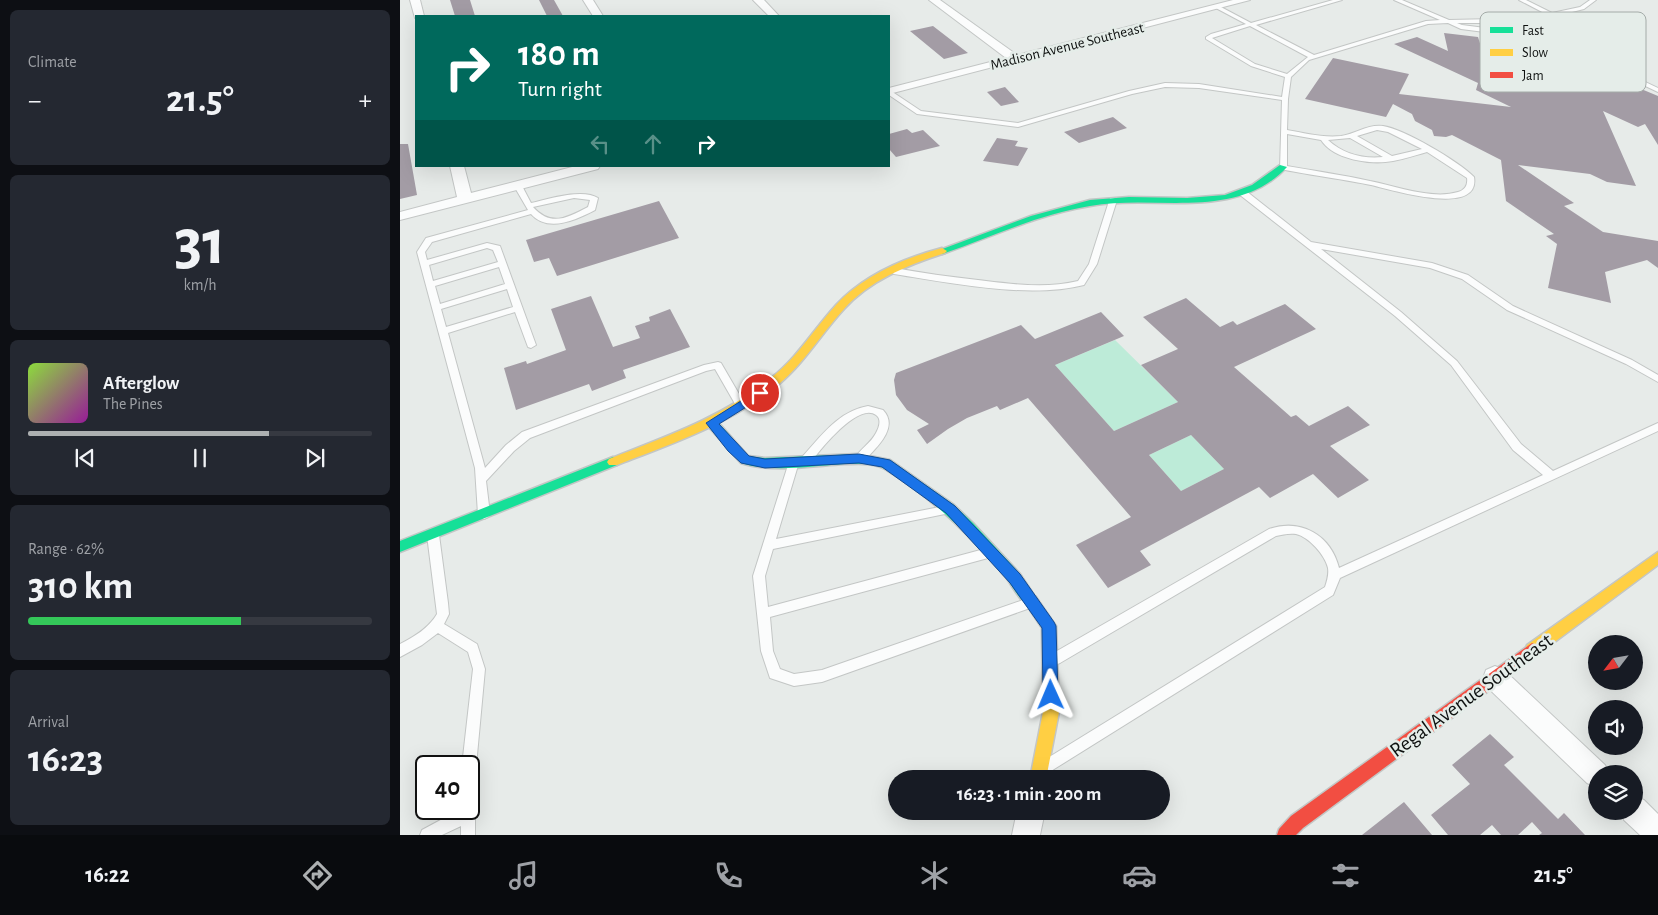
<!DOCTYPE html>
<meta charset="utf-8">
<style>
:root{--surface:#171b24;--page:#242831;--text:#f1f3f6;--muted:#9ea1a6;--line:#363941;--accent:#adb0b1}
body{margin:0;font-family:"Alegreya Sans",sans-serif;background:var(--page);color:var(--text);height:100vh;display:flex;flex-direction:column;font-size:19px;white-space:nowrap}
*{box-sizing:border-box;margin:0}
p{font-size:16px;color:var(--muted)}
.icon{flex:none;width:28px;height:28px;fill:none;stroke:currentColor;stroke-width:2;stroke-linecap:round;stroke-linejoin:round}
.map{position:relative;flex:1;overflow:hidden}
.side{display:flex;flex-direction:column;gap:10px;padding:10px;background:#0d0f14;width:400px}
.side>*{flex:none}
.hud{position:absolute;left:15px;top:15px;width:475px;height:152px;border-radius:0px;box-shadow:0 5px 20px #0002;background:#00695c;color:#fff;overflow:hidden}
.needle{width:32px;rotate:239deg}
.buttons{position:absolute;left:1188px;top:635px;display:grid;gap:10px}
.buttons a{display:grid;place-items:center;width:55px;height:55px;border-radius:50%;background:var(--surface);box-shadow:0 5px 20px #0002;font-size:25px}
.speed{position:absolute;left:15px;top:755px;display:flex;gap:10px;font-size:25px;font-weight:700;text-align:center}
.speed>*{display:grid;place-content:center;width:65px;height:65px;border-radius:50%;background:var(--surface);box-shadow:0 5px 20px #0002;line-height:1}
.speed .limit{border:2px solid #111;border-radius:8px;background:#fff;color:#111}
.pin{position:absolute;display:grid;place-items:center;width:42px;height:42px;color:#fff;margin:-21px;border:2px solid #fff;border-radius:50%;box-shadow:0 1px 5px #0007}
.me{position:absolute;width:55px;margin:-28px;rotate:359deg;stroke-linejoin:round;filter:drop-shadow(0 0 4px #0008)}
.turn{display:flex;align-items:center;gap:18px;height:105px;padding:0 20px;font-size:22px}
.turn .icon{width:65px;height:65px;stroke-width:2.5}
.turn b{display:block;font-size:35px;line-height:42px}
.lanes{display:flex;align-items:center;height:48px;padding:0 20px;background:#0003;justify-content:center;gap:25px;direction:ltr}
.lanes .off{opacity:.35}
.big{font-size:38px;font-weight:600;line-height:1.1}
.side .tile{flex:1;display:flex;flex-direction:column;justify-content:center;gap:8px;min-width:0;padding:0 18px;border-radius:8px;background:var(--page)}
.side .dial{align-items:center;gap:0}
.dial b{font-size:65px;line-height:1}
.song{display:flex;align-items:center;gap:15px}
.cover{width:60px;height:60px;border-radius:8px;background:linear-gradient(135deg,hsl(90 70% 55%),hsl(300 70% 35%))}
.played{height:5px;border-radius:2px;background:linear-gradient(90deg,var(--accent) 70%,var(--line) 70%)}
.keys{display:flex;justify-content:space-around;direction:ltr}
.heat{display:flex;justify-content:space-between;align-items:center;font-size:28px;direction:ltr}
.charge{height:8px;border-radius:4px;background:linear-gradient(90deg,#34c759 62%,var(--line) 0)}
.trip{position:absolute;left:488px;top:770px;width:282px;height:50px;border-radius:25px;background:var(--surface);box-shadow:0 5px 20px #0002;font-weight:600;line-height:50px;text-align:center}
.tab-bar{display:flex;height:80px;justify-content:space-around;align-items:center;background:#090b0e;color:var(--muted)}
.tab-bar .icon{width:35px;height:35px}
.tab-bar .on{color:var(--accent)}
.tab-bar b{font-size:22px;color:var(--text)}
main{display:flex;flex:1;min-height:0}
.map>svg:first-child{display:block}
.green{fill:#bdebd8}
.building{fill:#a39ca5;fill-rule:evenodd}
.lines{fill:none;stroke-linecap:round;stroke-linejoin:round}
.lane-casing{stroke:#c3c6c5;stroke-width:2}
.street-casing{stroke:#c3c6c5;stroke-width:2}
.fast-casing{stroke:#c3c6c5;stroke-width:3}
.slow-casing{stroke:#c3c6c5;stroke-width:3}
.jam-casing{stroke:#c3c6c5;stroke-width:3}
.lane{fill:#fbfcfc;fill-rule:evenodd}
.street{fill:#fbfcfc;fill-rule:evenodd}
.fast{fill:#16e098;fill-rule:evenodd}
.slow{fill:#ffcf43;fill-rule:evenodd}
.jam{fill:#f24e42;fill-rule:evenodd}
.route{fill:#1a73e8;stroke:#114b97}
.labels{text-anchor:middle;stroke-width:5;stroke-linejoin:round;paint-order:stroke}
.far-street-label{font-size:15px;fill:#0e1110;stroke:#e5ede9}
.near-street-label{font-size:21px;fill:#0e1110;stroke:#e5ede9}
.key{fill:#e5ede9;stroke:#a4aba8;stroke-width:1}
.key-label{font-size:14px;fill:#0e1110}
</style>
<main>
<section class="side">
<div class="tile"><p>Climate</p>
<div class="heat"><a>−</a><b class="big">21.5°</b><a>+</a></div>
</div>
<div class="tile dial"><b>31</b><p>km/h</p></div>
<div class="tile">
<div class="song"><i class="cover"></i><div><b>Afterglow</b><p>The Pines</p></div></div>
<div class="played"></div>
<div class="keys"><svg class="icon" aria-label="previous" viewBox="0 0 24 24"><path d="M18 5L8 12l10 7zM5 5v14"/></svg><svg class="icon" aria-label="pause" viewBox="0 0 24 24"><path d="M8 5v14M16 5v14"/></svg><svg class="icon" aria-label="next" viewBox="0 0 24 24"><path d="M6 5l10 7-10 7zM19 5v14"/></svg></div>
</div>
<div class="tile"><p>Range · 62%</p><b class="big">310 km</b><div class="charge"></div></div>
<div class="tile"><p>Arrival</p><b class="big">16:23</b></div>
</section>
<div class="map">
<svg width="1258" height="835" viewBox="0 0 1258 835">
<rect width="100%" height="100%" fill="#e7ebe9"/>
<path class="green" d="M715,340L778,402L714,431L655,365Z
M791,435L824,469L781,491L749,455Z"/>
<path class="building" d="M50,0H70L75,16H55Z
M139,0H154L163,16H147Z
M533,26L568,53L544,59L510,31Z
M1044,33L1078,37L1084,56L1118,59L1112,43L1191,74L1198,71L1258,96V145L1245,124L1238,127L1203,111L1236,186L1207,182L1190,174L1118,165L1174,203L1164,206L1203,232L1258,241V268L1247,260L1205,272L1211,303L1148,288L1157,244L1146,236L1154,234L1106,201L1101,160L1052,135L1046,137L1034,136L1032,130L1015,121L1012,114L993,104L986,117L905,99L933,58L1009,74L999,94L1111,107L1076,90L1078,83L994,44L1017,37L1048,51Z
M605,87L619,102L601,106L587,92Z
M713,117L727,128L679,143L664,132Z
M507,129L512,133L523,130L540,146L496,157L489,149V134Z
M597,138L618,141L615,146L628,148L618,166L583,161Z
M0,144H8L17,195L0,199Z
M259,201L279,238L157,276L149,258L134,262L126,240Z
M191,296L213,347L240,338L235,326L250,321L249,317L270,309L290,347L223,370L226,378L192,391L189,384L116,410L104,368L126,361L127,364L166,350L151,309Z
M786,298L820,327L833,321L837,325L885,304L916,329L834,367L891,417L896,415L909,426L948,406L970,425L930,446L969,480L938,498L913,474L870,498L859,487L740,551L751,565L708,588L676,545L731,517L628,398L600,410L597,406L567,418L548,429L527,444L517,430L529,424L507,410L496,395L494,380L496,373L621,325L635,339L701,312L724,336L655,365L714,431L778,402L741,365L778,349L743,317ZM791,435L824,469L781,491L749,455Z
M1090,734L1114,757L1104,765L1158,819L1164,813L1185,835H1139L1142,833L1132,822L1118,835H1101L1092,825L1080,835H1048L1031,815L1070,784L1052,765Z
M1004,802L1032,835H962Z"/>
<g class="lines">
<defs>
<path id="lane" d="M933,0H942L856,25L914,55L1026,21L1040,20L994,0H1002L1049,20L1095,19L1146,14L1119,0H1126L1152,13L1180,7L1190,0H1196L1184,9L1152,17L1095,23H1057L1062,25L1124,33L1163,43L1258,88V92L1159,45L1124,37L1061,29L1048,23L1028,24L909,60L891,77L888,99L887,130C905,133 923,138 941,136C955,134 968,124 983,126C1004,129 1058,161 1074,177C1081,218 989,189 971,185C941,179 910,175 880,169L882,100L799,88L765,87L732,94L618,127L517,114L489,95V90L491,91L521,111L618,123L729,91L765,83L799,84L882,97L885,77L851,66L806,39V37L811,34L846,24L814,7L819,6L851,23ZM850,26L908,57L887,74L855,64L812,38ZM977,130L988,132L1022,149L992,156L957,136ZM887,134L921,140C934,160 971,165 993,161C1004,159 1016,155 1027,152L1067,178C1068,185 1065,190 1058,192C1032,200 996,186 970,181C943,175 915,171 887,166ZM950,138L983,157C963,159 943,154 928,140Z
M115,184H121L131,203C148,199 183,188 198,198L195,210C176,220 148,233 131,214L32,242L25,252L27,260L87,243L100,246L136,345L131,348L128,347L115,312L48,333L85,468L106,445L122,432L304,365L318,362L321,363L346,406L341,410L338,409L315,369L306,371L130,438L114,451L86,481L90,514L88,517L84,519L80,517L78,514L75,468L17,252L26,238L128,210L114,186ZM174,198L190,200L188,207C167,218 151,227 133,207ZM87,248L93,250L98,262L33,281L29,265ZM99,267L105,284L40,304L35,286ZM107,289L113,307L46,327L41,309Z
M840,191H846L911,242L1032,263L1068,275L1113,306L1232,360L1258,375V382L1226,364L1107,310L1062,279L1030,268L921,249L1001,312L1057,361L1121,444L1153,471L1258,423V431L940,578L933,595L651,771L646,769L644,764L646,759L925,587C927,581 929,575 928,568C925,555 909,537 896,534C889,533 882,535 876,536L660,663L655,665L650,663L649,659L650,655L869,529C901,518 931,535 939,568L1143,475L1113,450L1051,365L995,316L840,195Z
M710,198H713L717,200L697,264L684,285C629,299 550,283 494,274L490,271L494,268C522,273 550,277 578,280C611,284 645,289 678,281L689,264Z
M468,406L483,410C500,428 475,449 463,462H455L454,459C460,449 471,443 476,433C479,428 482,419 476,415C458,402 420,450 411,462H403L402,459L403,456C422,435 439,411 468,406Z
M394,458L398,459L399,462L376,539L545,506L549,507L551,510L549,513L545,514L373,549L365,576L368,607L588,548L592,550L594,553L592,556L588,558L370,617L373,651L380,669L394,674L422,670L629,598L633,599L635,603L633,607L422,682L394,686L370,678L361,651L353,576L389,462L390,459Z
M33,530L37,532L39,535L48,603L49,614L44,624L77,644L85,669L76,766L74,771L69,773V766H62L73,669L68,652L38,633L22,645L0,657V644C14,637 29,628 37,614L27,535L29,532Z
M69,803L73,805L75,810V835H61V826L42,835H20L22,830L61,809H69Z"/>
<path id="street" d="M10,0H20L24,16L15,18Z
M183,0H193L203,16H193Z
M353,0H364L379,16H369Z
M529,0H540L617,55L833,0H850L489,94V88L606,58Z
M50,166H64L71,193L176,166H200L198,169L0,220V212L57,197Z
M1095,666L1104,670L1205,765L1209,774H1196V787L1187,783L1086,686L1083,678L1086,670Z
M1234,797L1244,800L1258,814V835H1240L1224,820L1221,811H1234Z
M617,811H645L640,835H612Z"/>
<path id="fast" d="M880,165L887,167C836,222 755,194 690,206C640,214 593,236 545,253L542,254L537,251L631,216L690,200L729,197L787,198L825,195L852,185Z
M312,419L316,420L348,456L365,458L459,454L490,460L554,505L573,523L620,574L638,601L636,605L631,607C620,603 612,584 604,575C568,534 533,498 485,469C474,462 456,464 444,464C412,466 371,473 341,463L308,426L306,423Z
M213,457L217,459L219,462L217,465L0,552V541Z"/>
<path id="slow" d="M542,248L547,251L545,253C508,265 470,280 444,309C421,334 405,362 379,384C332,423 274,443 217,465H209L207,462L209,459C265,437 323,417 371,378C397,358 414,329 436,305C463,276 504,258 542,248Z
M1258,552V565L1137,655L1132,657L1127,655L1125,650L1127,645Z
M631,595L636,597L656,626L659,712L646,779H630L643,712L642,628L624,601L626,597Z"/>
<path id="jam" d="M1132,643L1137,645L1139,650L1137,655L903,828L896,835H877L879,829L891,816Z"/>
</defs>
<use href="#lane" class="lane-casing"/>
<use href="#street" class="street-casing"/>
<use href="#fast" class="fast-casing"/>
<use href="#slow" class="slow-casing"/>
<use href="#jam" class="jam-casing"/>
<use href="#lane" class="lane"/>
<use href="#street" class="street"/>
<use href="#fast" class="fast"/>
<use href="#slow" class="slow"/>
<use href="#jam" class="jam"/>
</g>
<path class="route" d="M360,389L366,393L364,396L319,424L349,456L365,459L459,454L490,460L555,506L620,574L654,622L656,626L658,695L656,700L651,703L645,700L643,695L642,628L610,583L546,513L482,467L459,463L365,468L341,463L328,451L306,423Z"/>
<g class="labels">
<g class="far-street-label">
<text transform="translate(667 46) rotate(-14)" y="5">Madison Avenue Southeast</text>
</g>
<g class="near-street-label">
<text transform="translate(1071 695) rotate(-36)" y="7">Regal Avenue Southeast</text>
</g>
</g>
<rect x="1080" y="12" width="166" height="80" rx="8" class="key"/>
<rect x="1090" y="27" width="23" height="6" fill="#16e098"/>
<rect x="1090" y="49" width="23" height="7" fill="#ffcf43"/>
<rect x="1090" y="72" width="23" height="6" fill="#f24e42"/>
<g class="key-label">
<text x="1122" y="35">Fast</text>
<text x="1122" y="57">Slow</text>
<text x="1122" y="80">Jam</text>
</g>
</svg>
<div class="buttons">
<a><svg class="needle" viewBox="-14 -14 28 28"><path d="M0-13l5 13h-10z" fill="#e53935"/><path d="M0 13l5-13h-10z" fill="#9ea1a6"/></svg></a>
<a><svg class="icon" aria-label="sound" viewBox="0 0 24 24"><path d="M4 9h4l5-4v14l-5-4H4zM17 9q2 3 0 6"/></svg></a>
<a><svg class="icon" aria-label="layers" viewBox="0 0 24 24"><path d="M12 4l9 5-9 5-9-5zM3 14l9 5 9-5"/></svg></a>
</div>
<div class="speed"><div class="limit">40</div></div>
<div class="pin" style="left:360px;top:393px;background:#d93025"><svg class="icon" aria-label="arrive" viewBox="0 0 24 24"><path d="M6 21V4h12l-3 4 3 4H6"/></svg></div>
<svg class="me" style="left:651px;top:695px" viewBox="-20 -20 40 40"><path d="M0-17L14 15 0 8-14 15z" fill="#1a73e8" stroke="#fff" stroke-width="4"/></svg>
<div class="trip">16:23 · 1 min · 200 m</div>
<div class="hud">
<div class="turn"><svg class="icon" aria-label="right" viewBox="0 0 24 24"><path d="M7 20v-9h11M14 6l5 5-5 5"/></svg><div><b>180 m</b>Turn right</div></div>
<div class="lanes"><svg class="icon off" aria-label="left" viewBox="0 0 24 24"><path d="M17 20v-9H6M10 6l-5 5 5 5"/></svg><svg class="icon off" aria-label="ahead" viewBox="0 0 24 24"><path d="M12 20V5M6 11l6-6 6 6"/></svg><svg class="icon" aria-label="right" viewBox="0 0 24 24"><path d="M7 20v-9h11M14 6l5 5-5 5"/></svg></div>
</div>
</div>
</main>
<nav class="tab-bar">
<b>16:22</b>
<svg class="icon on" aria-label="directions" viewBox="0 0 24 24"><path d="M12 3l9 9-9 9-9-9zM9 14v-3h6M13 9l2 2-2 2"/></svg>
<svg class="icon" aria-label="music" viewBox="0 0 24 24"><path d="M9 18V5l10-2v13"/><circle cx="6" cy="18" r="3"/><circle cx="16" cy="16" r="3"/></svg>
<svg class="icon" aria-label="phone" viewBox="0 0 24 24"><path d="M5 4h4l2 5-3 2q2 4 5 5l2-3 5 2v4C11 20 4 13 5 4z"/></svg>
<svg class="icon" aria-label="climate" viewBox="0 0 24 24"><path d="M12 3v18M4 7l16 10M4 17L20 7"/></svg>
<svg class="icon" aria-label="car" viewBox="0 0 24 24"><path d="M5 17H2v-5l4-1 3-4h7l3 4 3 1v5h-3M9 17h6M6 11h13"/><circle cx="7" cy="17" r="2"/><circle cx="17" cy="17" r="2"/></svg>
<svg class="icon" aria-label="filters" viewBox="0 0 24 24"><path d="M4 7h16M4 17h16"/><circle cx="9" cy="7" r="2"/><circle cx="15" cy="17" r="2"/></svg>
<b>21.5°</b>
</nav>
